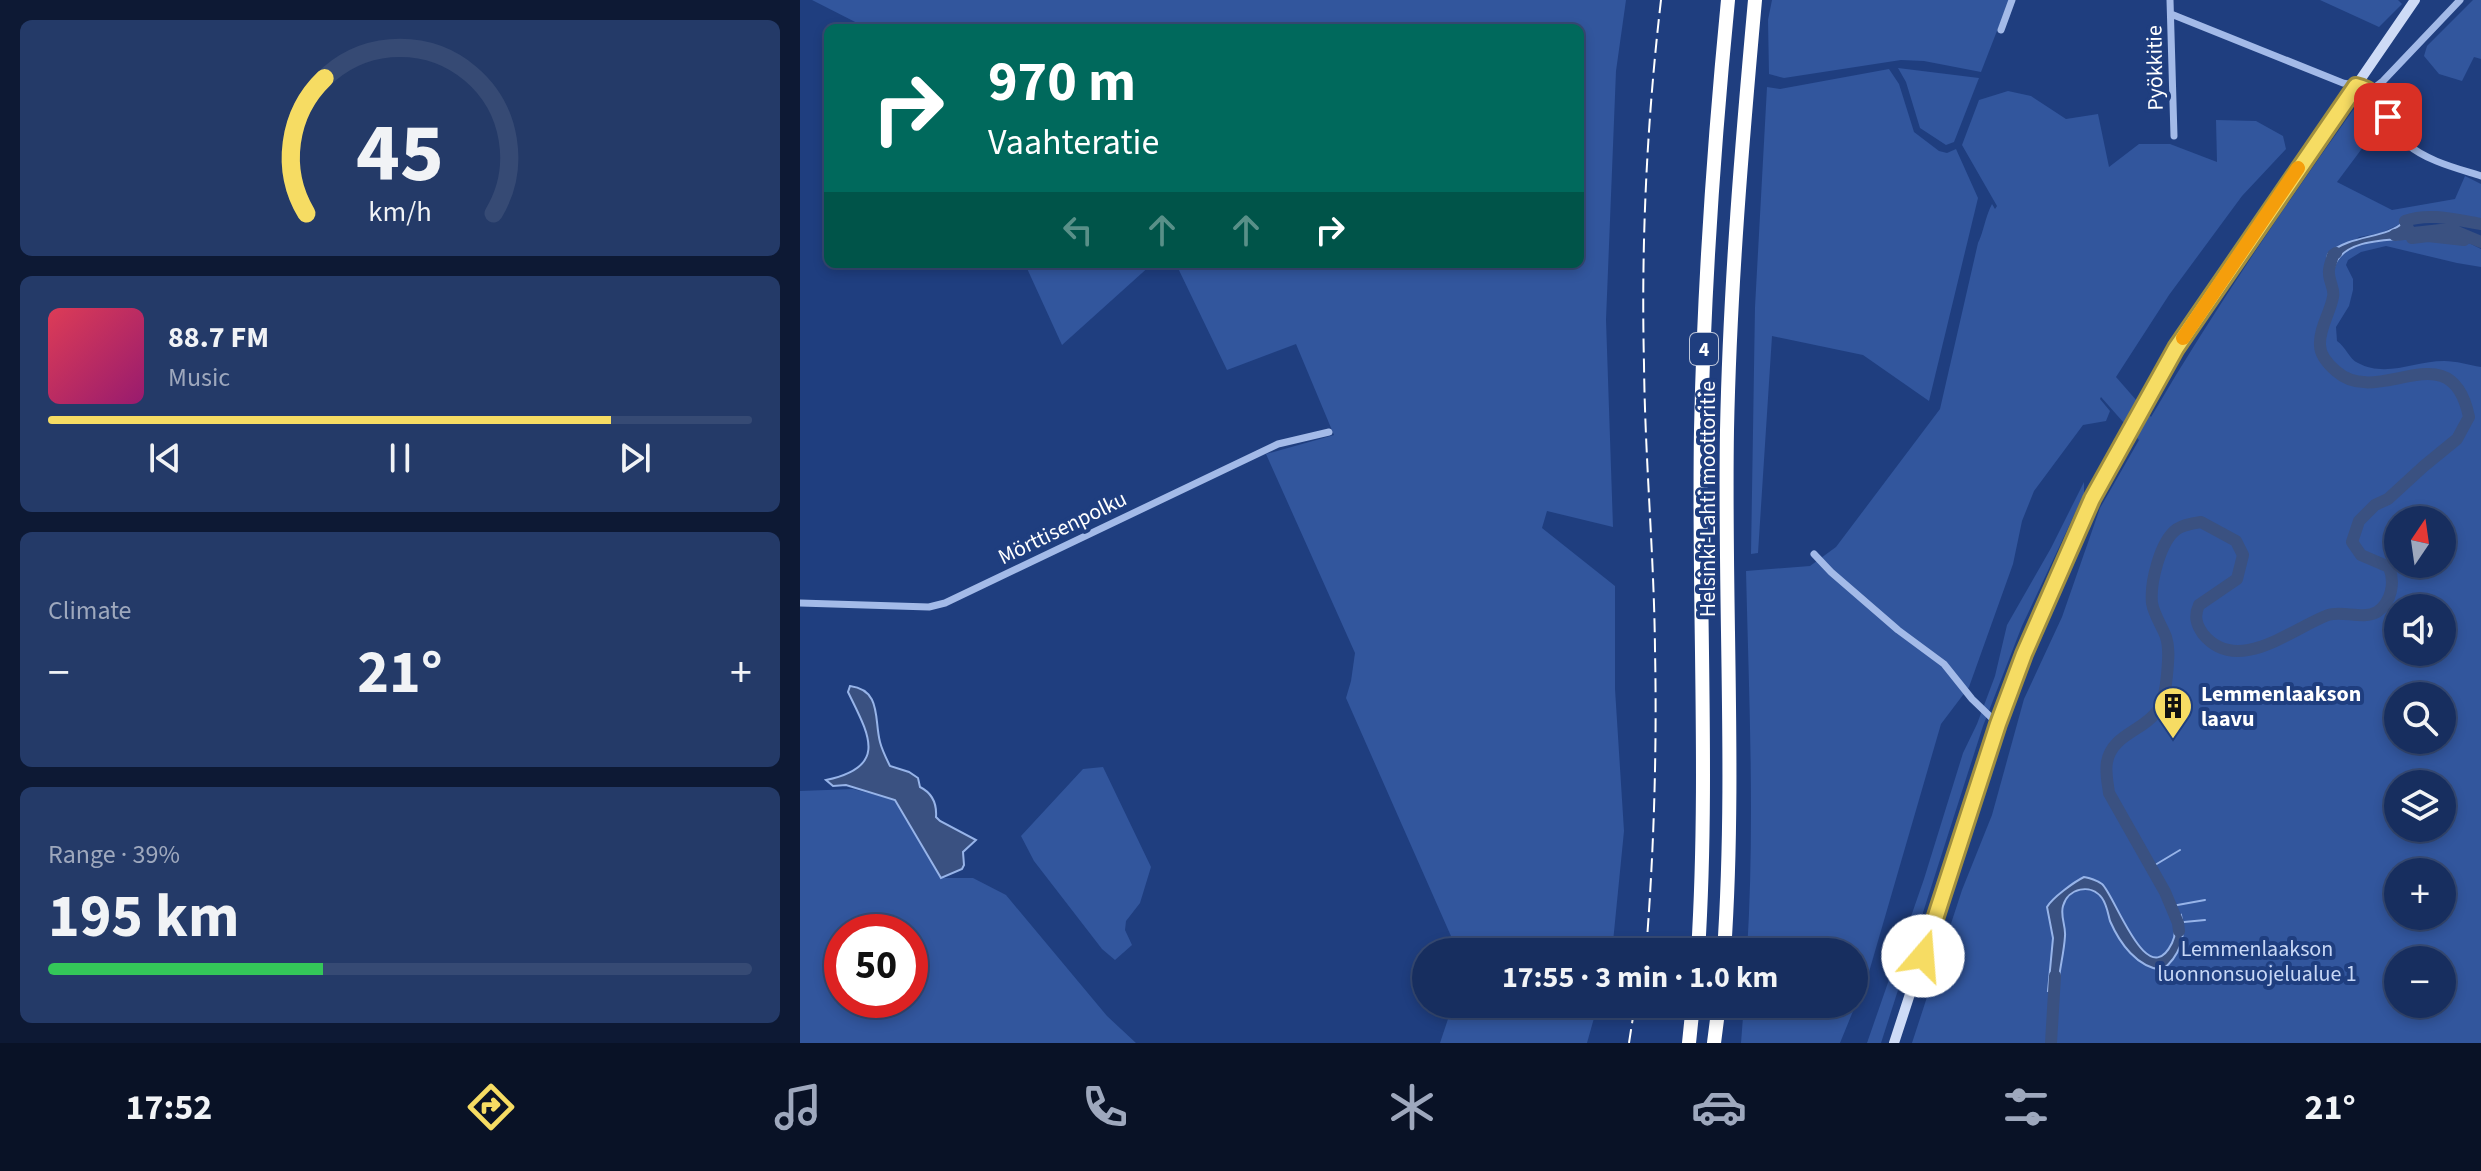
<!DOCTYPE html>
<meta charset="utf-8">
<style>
:root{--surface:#172e5f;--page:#243a68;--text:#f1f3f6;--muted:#9ea8bd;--line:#364a74;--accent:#f6dc63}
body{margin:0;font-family:"Source Sans 3",sans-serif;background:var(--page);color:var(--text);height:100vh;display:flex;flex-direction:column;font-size:30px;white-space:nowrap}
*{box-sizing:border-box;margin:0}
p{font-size:26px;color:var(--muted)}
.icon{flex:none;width:44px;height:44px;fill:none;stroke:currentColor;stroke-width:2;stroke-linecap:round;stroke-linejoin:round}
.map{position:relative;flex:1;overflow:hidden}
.details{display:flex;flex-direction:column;gap:20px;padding:20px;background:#0d1934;width:800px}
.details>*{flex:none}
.top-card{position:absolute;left:24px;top:24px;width:760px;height:244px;border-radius:12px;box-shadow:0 4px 12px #0003,0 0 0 2px var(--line);background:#00695c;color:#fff;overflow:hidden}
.needle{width:52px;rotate:13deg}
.tools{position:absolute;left:1584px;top:506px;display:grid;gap:16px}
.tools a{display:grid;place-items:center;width:72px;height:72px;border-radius:50%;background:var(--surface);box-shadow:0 4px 12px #0003,0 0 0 2px var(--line);font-size:40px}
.speed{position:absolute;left:24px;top:914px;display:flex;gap:16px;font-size:40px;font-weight:700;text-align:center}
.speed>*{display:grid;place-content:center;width:104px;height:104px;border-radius:50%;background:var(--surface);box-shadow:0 4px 12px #0003,0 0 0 2px var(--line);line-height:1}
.speed .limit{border:12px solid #d22;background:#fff;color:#111}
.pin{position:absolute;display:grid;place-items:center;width:68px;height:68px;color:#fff;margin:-34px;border-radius:16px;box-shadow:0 4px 12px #0006}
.me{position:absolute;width:88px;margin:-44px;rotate:18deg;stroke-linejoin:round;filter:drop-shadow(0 0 6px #0008)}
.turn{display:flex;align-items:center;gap:28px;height:168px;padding:0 32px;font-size:36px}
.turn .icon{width:104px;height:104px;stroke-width:2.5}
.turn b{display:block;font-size:56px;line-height:68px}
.lanes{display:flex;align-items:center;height:76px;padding:0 32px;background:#0003;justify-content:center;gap:40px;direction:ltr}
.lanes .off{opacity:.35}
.big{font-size:60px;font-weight:700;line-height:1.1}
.details .card{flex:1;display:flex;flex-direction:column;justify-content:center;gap:12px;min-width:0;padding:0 28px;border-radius:12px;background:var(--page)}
.details .dial{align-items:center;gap:0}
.dial svg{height:208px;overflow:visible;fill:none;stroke:var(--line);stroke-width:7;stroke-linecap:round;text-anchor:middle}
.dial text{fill:var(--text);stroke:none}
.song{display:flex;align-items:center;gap:24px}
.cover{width:96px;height:96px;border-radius:12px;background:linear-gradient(135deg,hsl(350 70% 55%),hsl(320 70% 35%))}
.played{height:8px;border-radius:4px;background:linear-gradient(90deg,var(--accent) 80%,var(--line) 80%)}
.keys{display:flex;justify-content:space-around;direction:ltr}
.heat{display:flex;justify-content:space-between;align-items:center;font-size:44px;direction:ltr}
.charge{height:12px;border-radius:6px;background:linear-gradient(90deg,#34c759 39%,var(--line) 0)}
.trip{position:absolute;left:612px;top:938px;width:456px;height:80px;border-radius:40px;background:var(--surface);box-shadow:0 4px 12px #0003,0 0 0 2px var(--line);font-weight:700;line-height:80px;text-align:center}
.tabs{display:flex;height:128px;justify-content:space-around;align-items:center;background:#091226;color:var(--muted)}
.tabs .icon{width:56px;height:56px}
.tabs .current{color:var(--accent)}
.tabs b{font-size:36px;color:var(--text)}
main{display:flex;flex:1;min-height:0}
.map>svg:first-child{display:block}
.green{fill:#32569d;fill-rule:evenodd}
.water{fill:#3a5181;stroke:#97b4e9;stroke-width:2}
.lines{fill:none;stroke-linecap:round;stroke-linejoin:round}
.stream{stroke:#97b4e9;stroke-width:2}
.river{stroke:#3a5181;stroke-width:12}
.street{stroke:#a3bae8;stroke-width:7}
.secondary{stroke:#cedbf6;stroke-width:10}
.highway{stroke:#fff;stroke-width:14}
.rail{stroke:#fff;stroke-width:2;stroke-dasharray:14 6;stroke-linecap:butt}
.route-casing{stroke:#a08f40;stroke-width:20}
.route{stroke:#f6dc63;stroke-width:14}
.slow{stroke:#f59e0b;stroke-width:14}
.labels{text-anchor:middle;stroke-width:8;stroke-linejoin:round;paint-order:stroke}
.shield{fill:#1f3e7f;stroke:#bcc5d9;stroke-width:2}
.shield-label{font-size:20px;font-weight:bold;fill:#fff}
.street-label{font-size:22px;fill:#fff;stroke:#1f3e7f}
.poi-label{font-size:22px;font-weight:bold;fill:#fff;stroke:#1f3e7f;text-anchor:start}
.park-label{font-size:22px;fill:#c7d7f6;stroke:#1f3e7f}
</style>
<main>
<section class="details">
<div class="card dial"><svg viewBox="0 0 100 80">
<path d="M14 69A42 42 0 1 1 86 69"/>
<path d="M14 69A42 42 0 0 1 21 17" stroke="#f6dc63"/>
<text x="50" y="56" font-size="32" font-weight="700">45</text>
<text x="50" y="72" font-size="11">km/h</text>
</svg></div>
<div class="card">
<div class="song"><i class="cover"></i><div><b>88.7 FM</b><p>Music</p></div></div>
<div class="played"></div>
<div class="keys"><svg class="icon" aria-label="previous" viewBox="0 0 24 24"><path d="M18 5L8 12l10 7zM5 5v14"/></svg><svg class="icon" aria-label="pause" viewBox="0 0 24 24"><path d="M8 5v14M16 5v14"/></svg><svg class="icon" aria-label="next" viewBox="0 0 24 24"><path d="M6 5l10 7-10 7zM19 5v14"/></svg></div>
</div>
<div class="card"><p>Climate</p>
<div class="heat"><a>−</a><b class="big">21°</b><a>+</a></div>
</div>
<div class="card"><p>Range · 39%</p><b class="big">195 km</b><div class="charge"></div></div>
</section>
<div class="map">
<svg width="1681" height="1043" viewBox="0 0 1681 1043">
<rect width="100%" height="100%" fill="#1f3e7f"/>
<path class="green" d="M12,0H826L816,71L806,320L813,527L747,511L742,528L815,586V689L824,831L812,952H658L546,698L551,681L555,653L466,454L534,435L496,344L427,370L376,264H780V28H67Z
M972,0H1209L1181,72L1124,61L1101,60L984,78L969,74L968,20Z
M1520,0H1598L1602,4L1579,27Z
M1673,0H1681V59L1674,57L1662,81L1639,74L1624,56L1627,46Z
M1098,68L1179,78L1154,142L1146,145L1120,128L1106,82Z
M1089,69L1099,84L1114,132L1139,151L1147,153L1156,149L1178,198L1129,401L1063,355L972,336L958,553L951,554L955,307L967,87L980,89Z
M1208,91L1231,96L1266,119L1298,114L1309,167L1339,144H1370L1417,162L1416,120L1456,121L1483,136L1486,149L1442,196L1369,295L1316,377L1351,417C1413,311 1482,210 1553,110L1566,101L1581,123L1537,182L1592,210L1655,199L1665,176L1681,184V218L1678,223L1643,217L1613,218L1581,233L1559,237L1537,256L1546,251L1561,245L1588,240L1628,236L1663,240L1681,249V267L1657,263L1586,246L1561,252L1548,260L1546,265L1553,279V290L1549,306L1536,327L1537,341C1546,347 1549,359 1558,363C1586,378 1615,361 1644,361C1656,361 1669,365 1681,367V1043H1112L1162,890L1192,815L1224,699L1262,617L1300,508L1339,440L1301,397L1300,399L1310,411L1306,421L1283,425L1234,491L1222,521L1213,564L1169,687L1141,724L1069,972L1040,1043H941L944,1004H1054V952H947C955,825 949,698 946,571L1010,566L1036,547L1140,409L1178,243C1184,231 1185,217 1192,204L1195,209L1197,206L1162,145L1179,100ZM1598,520H1642V564H1598ZM1598,608H1642V652H1598ZM1598,696H1642V740H1598ZM1598,784H1642V828H1598ZM1598,872H1642V916H1598ZM1598,960H1642V1004H1598Z
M225,264H352L262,345Z
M1284,482V494L1222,626L1183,726L1081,1043H1067L1124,879L1163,753L1177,724L1195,676L1207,625L1251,548Z
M303,767L351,867L340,903L326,921L325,930L332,945L315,960L302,949L234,861L221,836L283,769Z
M53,789L95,800L141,878H173L206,895L307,1016L336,1043H0V791ZM42,932H110V1000H42Z
M653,1004H798L787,1043H640Z"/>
<path class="water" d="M1605,221L1612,238C1587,240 1543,239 1534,267H1526L1528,254C1553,233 1585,240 1605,221Z
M50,686C82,690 74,720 80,742C82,750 86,758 90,766L109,772L118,778L120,787C132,793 137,803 136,817L140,821L176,840L163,852L164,865L162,869L141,878L95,800L46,785L33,786L26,780C89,767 69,735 48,692Z
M1284,877C1291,878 1296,880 1302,884C1315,895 1347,994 1372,943C1376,935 1376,928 1373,919L1381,915C1387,937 1379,957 1362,970C1337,967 1320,944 1310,921C1308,914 1307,905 1302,898C1291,883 1268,888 1263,906C1260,916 1266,926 1265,936C1264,955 1258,973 1258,991H1248L1253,938L1247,907C1252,898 1274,882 1284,877Z"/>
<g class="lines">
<path class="stream" d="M1350,868L1380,850
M1372,906L1405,900
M1384,922L1405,920"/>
<path class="river" d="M1595,235L1650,229L1681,242
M1664,240L1628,236L1612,238L1605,221C1630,212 1656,220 1681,224
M1379,931L1378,923L1365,892L1309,793C1308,784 1305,772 1307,762C1312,734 1344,731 1358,710C1364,700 1366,687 1367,675C1368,662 1370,649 1366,637C1362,626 1354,615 1352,603C1350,583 1360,541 1377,529C1383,525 1394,523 1401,522L1436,541L1443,555L1437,579L1399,605C1394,616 1396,624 1403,634C1437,676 1491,629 1528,615C1542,610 1563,620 1577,612C1592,602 1595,582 1589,567L1561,555L1552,542L1559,521L1575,505L1588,499L1624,466L1657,439L1669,417C1651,329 1579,410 1536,371C1529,365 1520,355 1520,345C1519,329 1530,313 1533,297C1535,289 1529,282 1529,273C1528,268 1532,260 1533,255L1536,253
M1251,1043L1255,976"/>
<path class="street" d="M1370,0L1374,136
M1371,14L1543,83C1551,84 1560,85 1567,89C1588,99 1589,130 1607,144C1627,161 1656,168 1681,176
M1201,30L1212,0
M1570,91L1583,81L1660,0
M1014,554L1031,572L1098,630L1144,664L1172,699L1198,724
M0,603L129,607L145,603L478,444L529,432"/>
<path class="secondary" d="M1094,1043L1198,724L1232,631L1292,499L1376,348L1615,0"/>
<path class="highway" d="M898,952C909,778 898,604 901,430C904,286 914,143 928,0
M924,952C936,778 924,604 927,430C930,286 942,143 955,0
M889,1043L893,1004
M914,1043L919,1004"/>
<path class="rail" d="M846,952C854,851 857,750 855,649C854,554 845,459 844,364C841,242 847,120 861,0
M829,1043L835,1004"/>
</g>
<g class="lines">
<defs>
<path id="route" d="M1123,956L1198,724L1224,654L1292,499L1376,348L1556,86C1575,90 1580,102 1588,117"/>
</defs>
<use href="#route" class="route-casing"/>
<use href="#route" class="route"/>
<path class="slow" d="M1383,338L1498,168"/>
</g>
<defs>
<symbol id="building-pin" viewBox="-11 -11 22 30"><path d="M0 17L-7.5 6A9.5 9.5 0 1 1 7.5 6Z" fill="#f6dc63" stroke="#1f3e7f"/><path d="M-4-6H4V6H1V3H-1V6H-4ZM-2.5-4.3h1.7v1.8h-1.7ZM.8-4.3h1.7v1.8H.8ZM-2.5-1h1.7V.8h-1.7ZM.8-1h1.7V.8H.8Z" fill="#111"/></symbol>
</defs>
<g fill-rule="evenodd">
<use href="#building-pin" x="1351" y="684" width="44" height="60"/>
</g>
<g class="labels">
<rect class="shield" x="890" y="333" width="28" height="32" rx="6"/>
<g class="shield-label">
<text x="904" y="356">4</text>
</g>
<g class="street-label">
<text transform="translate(1354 68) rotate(-91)" y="8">Pyökkitie</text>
<text transform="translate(907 499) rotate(-90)" y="8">Helsinki-Lahti moottoritie</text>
<text transform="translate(262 527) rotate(-26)" y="8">Mörttisenpolku</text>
</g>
<g class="poi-label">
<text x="1401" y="701">Lemmenlaakson<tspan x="1401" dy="25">laavu</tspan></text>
</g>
<g class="park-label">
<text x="1457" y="956">Lemmenlaakson<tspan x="1457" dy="25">luonnonsuojelualue 1</tspan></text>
</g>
</g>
</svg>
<div class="tools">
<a><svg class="needle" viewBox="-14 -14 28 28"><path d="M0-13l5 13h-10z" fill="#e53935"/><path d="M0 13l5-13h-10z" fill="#9ea8bd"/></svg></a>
<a><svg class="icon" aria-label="sound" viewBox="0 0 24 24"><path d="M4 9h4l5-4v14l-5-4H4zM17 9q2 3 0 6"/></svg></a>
<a><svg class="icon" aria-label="search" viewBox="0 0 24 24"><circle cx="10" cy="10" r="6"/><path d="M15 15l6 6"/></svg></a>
<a><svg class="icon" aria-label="layers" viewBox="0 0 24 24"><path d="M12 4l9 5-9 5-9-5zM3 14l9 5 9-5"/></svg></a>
<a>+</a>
<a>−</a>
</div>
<div class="speed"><div class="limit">50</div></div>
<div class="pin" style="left:1588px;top:117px;background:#d93025"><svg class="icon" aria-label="arrive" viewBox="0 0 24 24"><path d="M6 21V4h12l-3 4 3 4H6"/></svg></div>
<svg class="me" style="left:1123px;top:956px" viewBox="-20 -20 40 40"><circle r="19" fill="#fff"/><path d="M0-13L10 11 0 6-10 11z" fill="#f6dc63"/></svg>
<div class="trip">17:55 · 3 min · 1.0 km</div>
<div class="top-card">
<div class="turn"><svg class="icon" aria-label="right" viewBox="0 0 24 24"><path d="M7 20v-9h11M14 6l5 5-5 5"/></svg><div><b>970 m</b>Vaahteratie</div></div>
<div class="lanes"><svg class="icon off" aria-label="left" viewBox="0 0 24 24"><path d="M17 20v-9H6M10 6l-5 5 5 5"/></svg><svg class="icon off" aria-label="ahead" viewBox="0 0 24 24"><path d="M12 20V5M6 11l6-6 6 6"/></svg><svg class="icon off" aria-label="ahead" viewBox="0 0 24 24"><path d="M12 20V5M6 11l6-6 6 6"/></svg><svg class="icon" aria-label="right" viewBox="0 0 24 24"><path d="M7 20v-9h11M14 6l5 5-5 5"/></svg></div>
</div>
</div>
</main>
<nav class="tabs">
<b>17:52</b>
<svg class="icon current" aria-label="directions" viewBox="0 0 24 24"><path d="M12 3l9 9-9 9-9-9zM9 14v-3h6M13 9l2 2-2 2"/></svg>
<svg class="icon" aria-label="music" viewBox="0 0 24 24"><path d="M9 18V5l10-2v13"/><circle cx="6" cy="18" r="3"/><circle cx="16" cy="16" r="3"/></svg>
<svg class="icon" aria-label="phone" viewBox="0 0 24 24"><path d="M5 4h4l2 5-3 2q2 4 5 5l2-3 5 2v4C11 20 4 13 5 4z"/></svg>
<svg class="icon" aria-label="climate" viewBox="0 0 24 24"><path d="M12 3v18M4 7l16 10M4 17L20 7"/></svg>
<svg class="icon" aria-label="car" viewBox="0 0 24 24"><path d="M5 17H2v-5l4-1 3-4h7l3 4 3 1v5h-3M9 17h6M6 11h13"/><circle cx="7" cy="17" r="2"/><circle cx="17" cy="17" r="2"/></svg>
<svg class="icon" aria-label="filters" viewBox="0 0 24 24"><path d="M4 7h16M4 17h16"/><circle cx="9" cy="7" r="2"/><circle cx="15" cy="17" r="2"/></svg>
<b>21°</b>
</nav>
